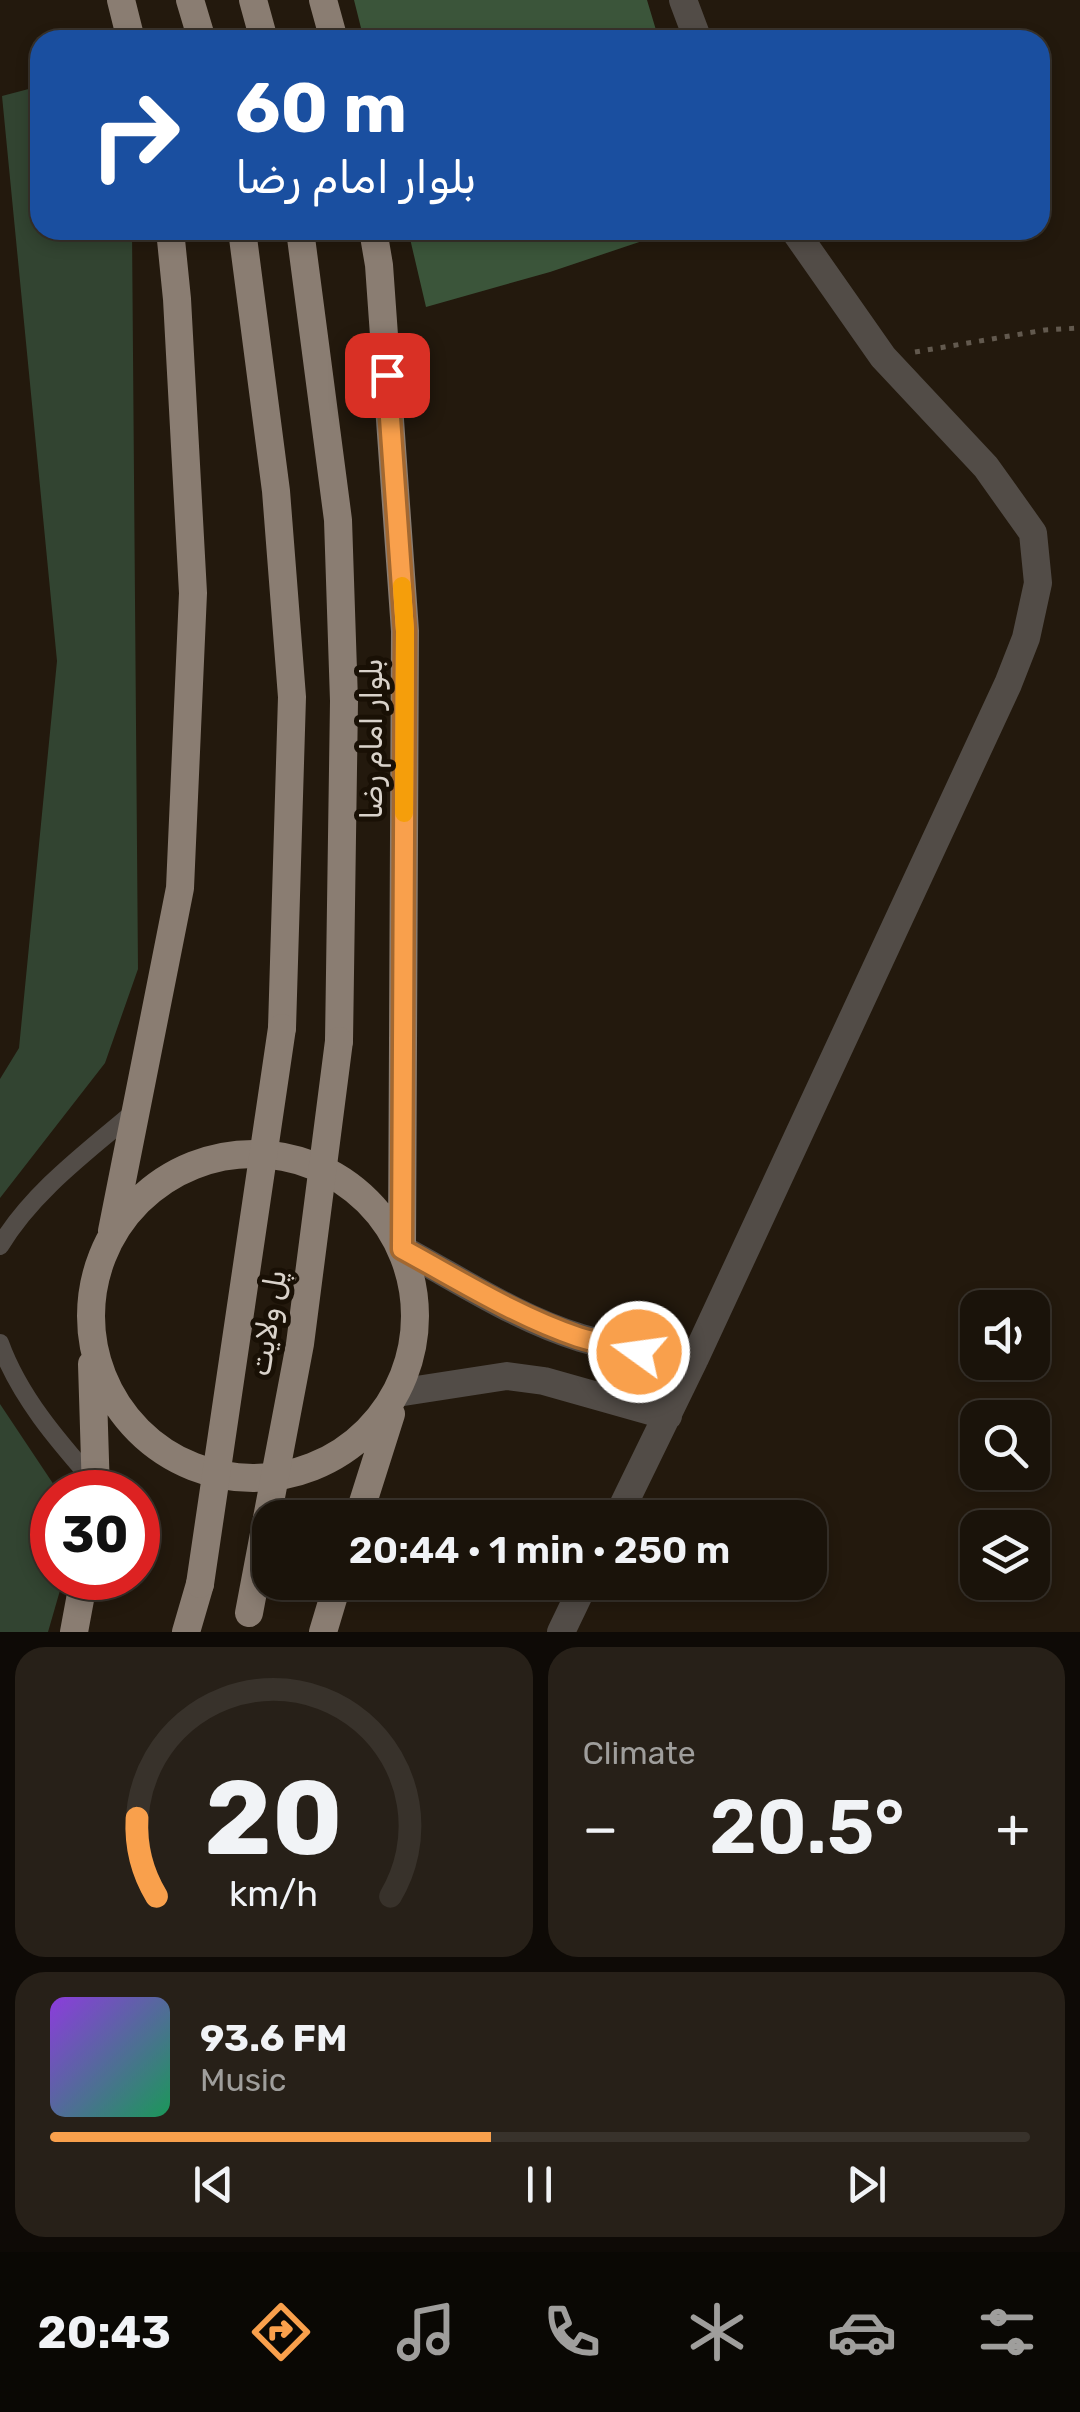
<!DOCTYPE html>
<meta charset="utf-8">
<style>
:root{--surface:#1a130a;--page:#272018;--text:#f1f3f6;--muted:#9f9e9c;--line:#38322b;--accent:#f9a04c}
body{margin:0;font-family:Rubik,"Noto Sans Arabic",sans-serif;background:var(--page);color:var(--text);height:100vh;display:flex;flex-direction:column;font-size:38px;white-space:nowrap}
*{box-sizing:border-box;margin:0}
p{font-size:32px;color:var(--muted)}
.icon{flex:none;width:55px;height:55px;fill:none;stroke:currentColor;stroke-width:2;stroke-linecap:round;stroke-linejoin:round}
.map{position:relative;height:1632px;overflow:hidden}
.drawer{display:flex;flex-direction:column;gap:15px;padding:15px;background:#0e0a06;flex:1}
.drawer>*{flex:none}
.banner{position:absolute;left:30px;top:30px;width:1020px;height:210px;border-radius:30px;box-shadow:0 5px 15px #0003,0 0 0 2px var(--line);background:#1a4fa0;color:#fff;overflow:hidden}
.fabs{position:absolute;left:960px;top:1290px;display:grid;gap:20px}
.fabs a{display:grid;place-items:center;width:90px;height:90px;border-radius:20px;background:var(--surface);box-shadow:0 5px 15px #0003,0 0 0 2px var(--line);font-size:50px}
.speed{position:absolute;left:30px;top:1470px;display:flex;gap:20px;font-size:50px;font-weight:700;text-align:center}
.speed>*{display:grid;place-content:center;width:130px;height:130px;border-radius:50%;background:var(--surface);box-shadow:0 5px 15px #0003,0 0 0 2px var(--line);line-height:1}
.speed .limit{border:15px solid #d22;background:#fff;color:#111}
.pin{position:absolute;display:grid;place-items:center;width:85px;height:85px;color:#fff;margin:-42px;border-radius:20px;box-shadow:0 5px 15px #0006}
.me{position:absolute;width:110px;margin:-55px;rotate:284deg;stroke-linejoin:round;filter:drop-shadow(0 0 8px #0008)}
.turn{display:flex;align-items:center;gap:35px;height:210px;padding:0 40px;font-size:45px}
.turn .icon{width:130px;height:130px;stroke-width:2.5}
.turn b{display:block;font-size:70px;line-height:85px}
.big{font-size:75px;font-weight:600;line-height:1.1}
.drawer .card{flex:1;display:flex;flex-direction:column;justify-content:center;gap:15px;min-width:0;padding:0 35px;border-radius:30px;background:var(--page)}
.drawer .dial{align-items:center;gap:0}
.dial svg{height:260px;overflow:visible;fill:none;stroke:var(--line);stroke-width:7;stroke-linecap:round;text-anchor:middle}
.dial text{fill:var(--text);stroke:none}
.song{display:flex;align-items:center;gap:30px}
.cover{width:120px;height:120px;border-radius:15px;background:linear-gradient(135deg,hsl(270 70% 55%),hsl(150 70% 35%))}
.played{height:10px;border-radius:5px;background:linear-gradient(90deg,var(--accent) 45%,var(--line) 45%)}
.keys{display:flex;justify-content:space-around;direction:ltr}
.heat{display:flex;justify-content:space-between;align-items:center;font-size:55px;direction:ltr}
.drawer .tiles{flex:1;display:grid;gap:15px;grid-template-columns:1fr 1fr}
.card:last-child{grid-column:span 2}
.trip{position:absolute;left:252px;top:1500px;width:575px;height:100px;border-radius:30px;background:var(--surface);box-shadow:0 5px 15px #0003,0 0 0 2px var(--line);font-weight:600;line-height:100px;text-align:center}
.dock{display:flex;height:160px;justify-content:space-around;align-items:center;background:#0a0804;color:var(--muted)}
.dock .icon{width:70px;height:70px}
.dock .active{color:var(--accent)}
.dock b{font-size:45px;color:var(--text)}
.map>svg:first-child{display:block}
.green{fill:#324431}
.forest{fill:#3b553a}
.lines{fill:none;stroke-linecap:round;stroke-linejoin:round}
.path{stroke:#62594e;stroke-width:5;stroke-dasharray:5 8;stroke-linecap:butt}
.service{stroke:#524c47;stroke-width:18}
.minor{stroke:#524c47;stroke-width:28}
.primary{stroke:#8a7d72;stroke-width:28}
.primary-bridge{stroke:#8a7d72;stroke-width:28}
.route-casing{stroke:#a26831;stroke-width:25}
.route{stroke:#f9a04c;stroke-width:18}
.slow{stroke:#f59e0b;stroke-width:18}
.labels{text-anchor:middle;stroke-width:10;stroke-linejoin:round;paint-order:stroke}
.street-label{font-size:30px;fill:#d9d2ca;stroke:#191005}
</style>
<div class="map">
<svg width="1080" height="1632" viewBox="0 0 1080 1632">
<rect width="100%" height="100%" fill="#23190d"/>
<path class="green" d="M40,86V230H132L138,969L105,1063L0,1198V1079L19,1048L57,661L2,96Z
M0,1404L56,1488L57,1492H52V1578L63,1580L48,1632H0Z"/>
<path class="forest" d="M354,0H647L659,40H364Z
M408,230H675L550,272L426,307Z"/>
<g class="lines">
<path class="path" d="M915,352L1045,330L1080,328"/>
<path class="service" d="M0,1246C32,1192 88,1151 135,1111
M0,1343C19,1396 58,1441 95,1483"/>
<path class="minor" d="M683,0L698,40
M402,1249C460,1280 518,1319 581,1338C619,1349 657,1354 695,1358
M397,1393L507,1376L544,1381L668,1416
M617,1518L695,1358L1008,684L1026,638L1038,583L1033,533L986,467L883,357L794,230
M561,1632L585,1582"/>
<path class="primary" d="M121,0L131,40
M190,0L202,40
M253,0L264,40
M323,0L334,40
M242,230L276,491L292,697L282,1028
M300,230L338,520L344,701L339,1041
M373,230L379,265L405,631L402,1249
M91 1316a162 162 0 1 1 324 0a162 162 0 1 1-324 0Z
M112,1231L180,888L193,593L177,299L170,230
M92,1364L96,1492
M358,1518L391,1414
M74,1632L84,1578
M186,1632L200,1584
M323,1632L338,1582"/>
<path class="primary-bridge" d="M200,1584L282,1028
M249,1613L300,1344L339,1041"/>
</g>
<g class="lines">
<defs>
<path id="route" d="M387,375L405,631L402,1249C459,1280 516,1316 578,1337C597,1343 619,1347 639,1352"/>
</defs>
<use href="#route" class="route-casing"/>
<use href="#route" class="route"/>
<path class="slow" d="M402,586L405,631L404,813"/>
</g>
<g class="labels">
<g class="street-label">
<text transform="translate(372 739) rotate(-90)" y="10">بلوار امام رضا</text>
<text transform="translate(268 1323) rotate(-81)" y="10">پل ولایت</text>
</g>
</g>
</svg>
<div class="fabs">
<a><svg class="icon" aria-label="sound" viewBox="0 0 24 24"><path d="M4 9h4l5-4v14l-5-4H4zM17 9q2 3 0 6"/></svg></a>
<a><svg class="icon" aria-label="search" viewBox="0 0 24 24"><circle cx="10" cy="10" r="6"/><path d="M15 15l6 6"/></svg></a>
<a><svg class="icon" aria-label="layers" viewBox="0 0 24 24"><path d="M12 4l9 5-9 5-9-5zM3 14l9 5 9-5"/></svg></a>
</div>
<div class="speed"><div class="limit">30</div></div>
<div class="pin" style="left:387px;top:375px;background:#d93025"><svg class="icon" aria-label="arrive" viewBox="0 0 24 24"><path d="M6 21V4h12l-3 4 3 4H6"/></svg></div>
<svg class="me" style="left:639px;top:1352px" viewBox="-20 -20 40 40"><circle r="17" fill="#f9a04c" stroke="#fff" stroke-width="3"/><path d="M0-11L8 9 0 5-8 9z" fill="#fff"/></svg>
<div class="trip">20:44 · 1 min · 250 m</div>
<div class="banner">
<div class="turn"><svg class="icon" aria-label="right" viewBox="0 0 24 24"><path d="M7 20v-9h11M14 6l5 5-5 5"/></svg><div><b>60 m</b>بلوار امام رضا</div></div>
</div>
</div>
<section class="drawer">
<div class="tiles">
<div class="card dial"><svg viewBox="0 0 100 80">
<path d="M14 69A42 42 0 1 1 86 69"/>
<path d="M14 69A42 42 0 0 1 8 45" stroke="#f9a04c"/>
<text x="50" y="56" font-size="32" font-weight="700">20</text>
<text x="50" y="72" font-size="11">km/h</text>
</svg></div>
<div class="card"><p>Climate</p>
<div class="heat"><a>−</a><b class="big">20.5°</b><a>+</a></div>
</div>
<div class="card">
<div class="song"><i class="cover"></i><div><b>93.6 FM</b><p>Music</p></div></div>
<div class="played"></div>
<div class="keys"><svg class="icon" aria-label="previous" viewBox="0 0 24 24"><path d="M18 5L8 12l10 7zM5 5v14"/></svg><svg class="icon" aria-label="pause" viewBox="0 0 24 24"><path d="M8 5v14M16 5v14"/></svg><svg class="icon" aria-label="next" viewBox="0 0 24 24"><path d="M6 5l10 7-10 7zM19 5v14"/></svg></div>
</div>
</div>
</section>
<nav class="dock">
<b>20:43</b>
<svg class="icon active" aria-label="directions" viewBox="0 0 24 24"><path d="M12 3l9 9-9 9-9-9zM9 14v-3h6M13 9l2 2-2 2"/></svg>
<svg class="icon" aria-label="music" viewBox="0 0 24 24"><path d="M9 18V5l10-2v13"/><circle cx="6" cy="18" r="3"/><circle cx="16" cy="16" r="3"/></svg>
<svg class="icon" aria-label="phone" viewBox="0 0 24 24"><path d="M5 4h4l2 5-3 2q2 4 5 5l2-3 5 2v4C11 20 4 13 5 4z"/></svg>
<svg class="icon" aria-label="climate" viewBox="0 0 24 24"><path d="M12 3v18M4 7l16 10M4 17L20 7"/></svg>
<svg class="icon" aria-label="car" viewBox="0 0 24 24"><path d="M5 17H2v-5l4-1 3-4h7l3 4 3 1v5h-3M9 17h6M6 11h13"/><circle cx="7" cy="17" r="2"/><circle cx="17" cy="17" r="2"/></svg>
<svg class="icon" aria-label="filters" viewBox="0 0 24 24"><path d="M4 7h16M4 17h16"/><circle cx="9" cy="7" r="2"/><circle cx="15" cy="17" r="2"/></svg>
</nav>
